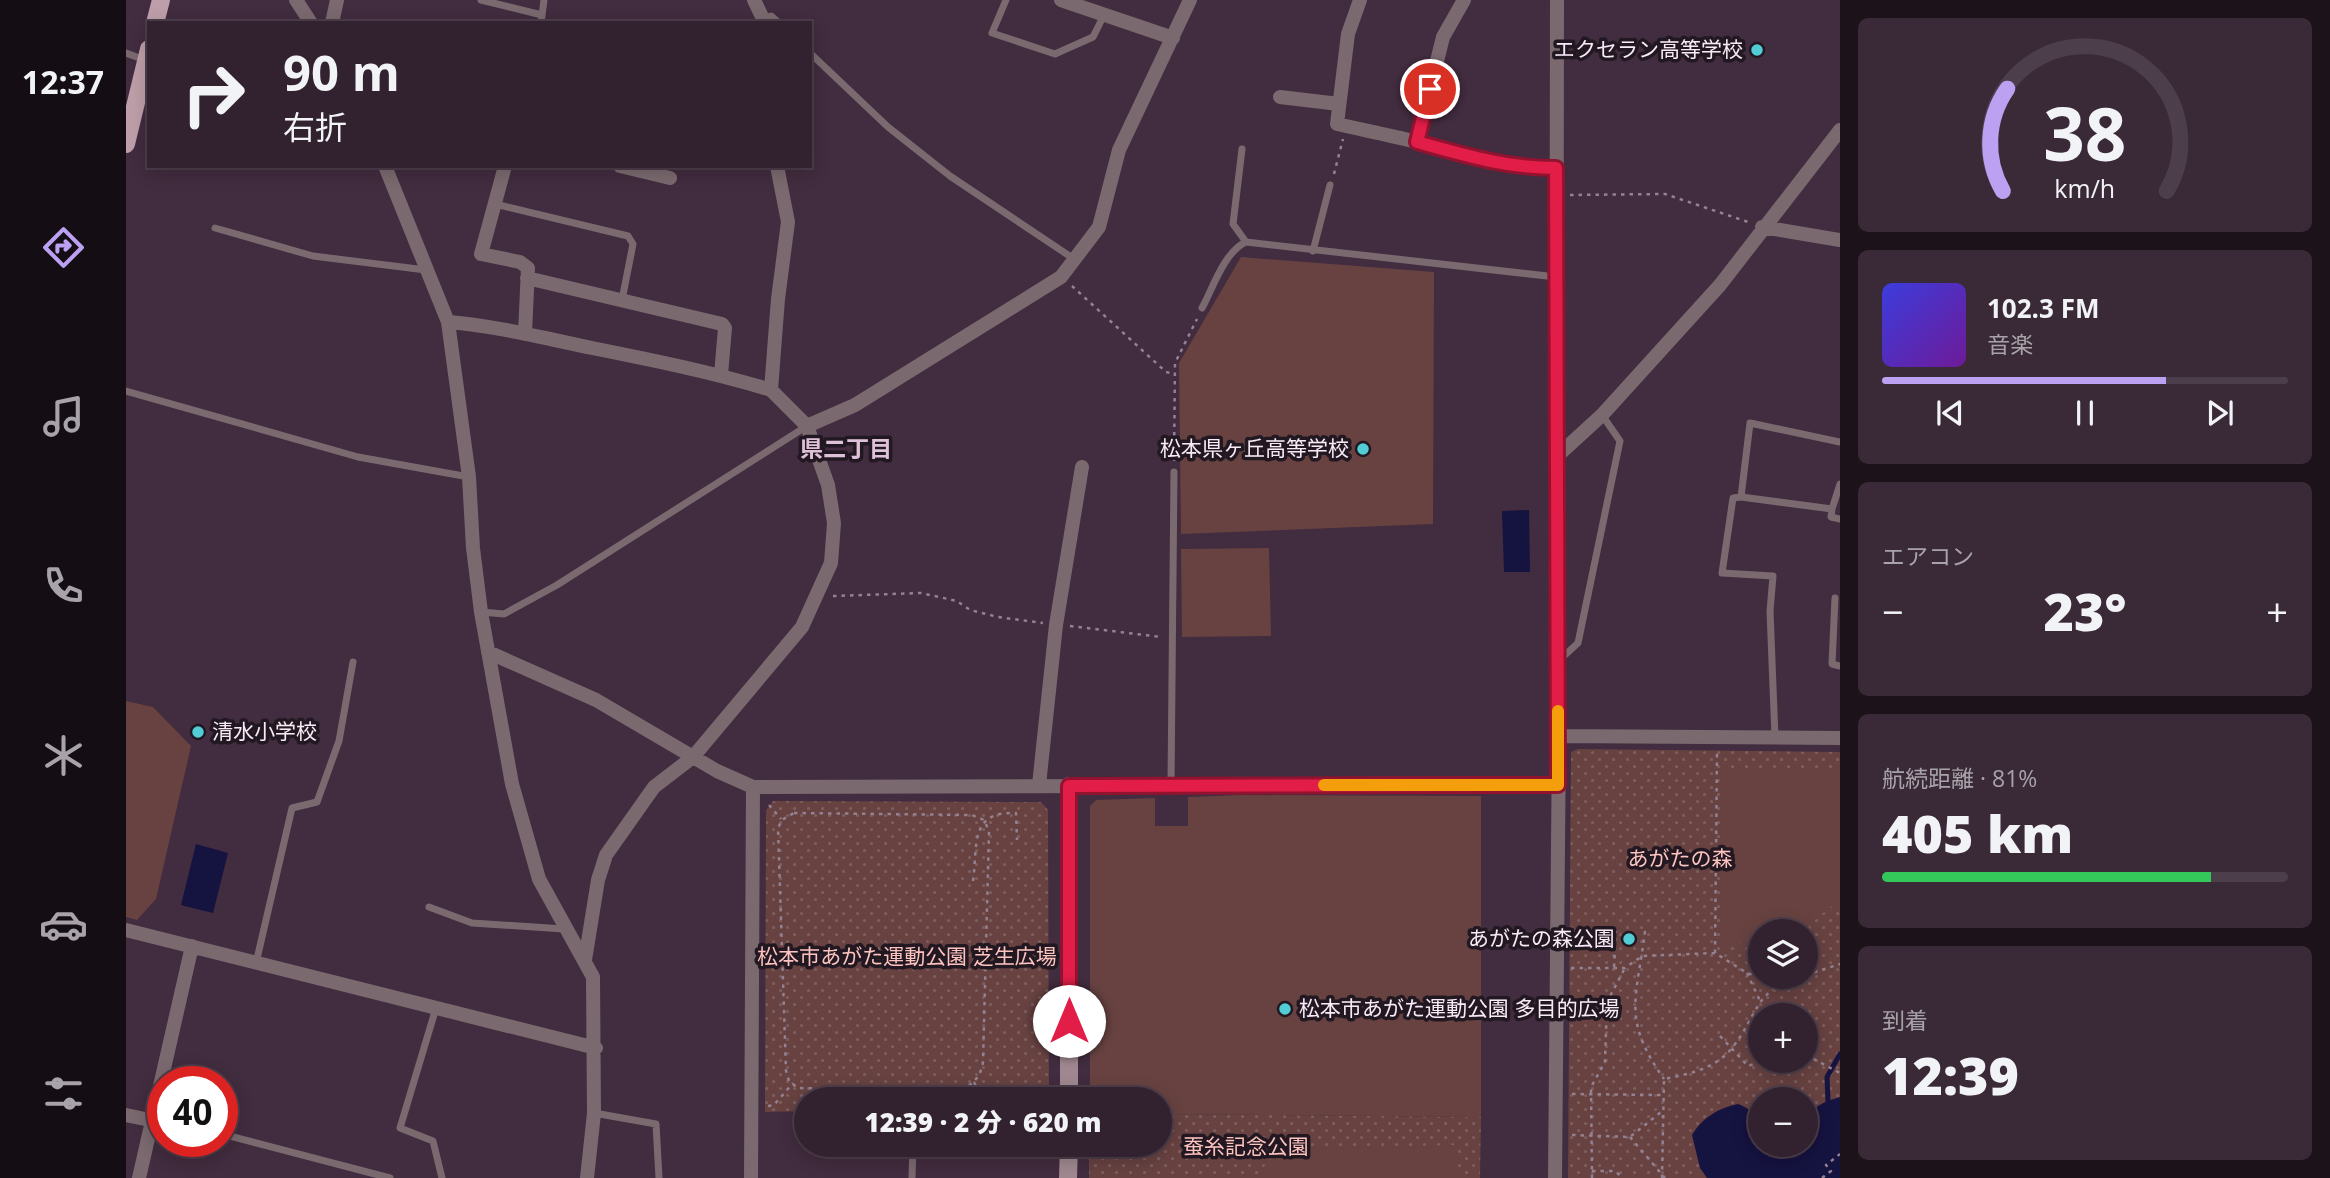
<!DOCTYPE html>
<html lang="ja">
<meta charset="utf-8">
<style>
:root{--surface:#32212f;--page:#3a2937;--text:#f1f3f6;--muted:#a8a3aa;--line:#4d3e4b;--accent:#bca0f2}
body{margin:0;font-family:"Open Sans","Noto Sans JP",sans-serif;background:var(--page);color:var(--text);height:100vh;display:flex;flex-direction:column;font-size:26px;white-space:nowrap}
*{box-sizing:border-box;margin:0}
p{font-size:23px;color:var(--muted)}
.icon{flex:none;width:38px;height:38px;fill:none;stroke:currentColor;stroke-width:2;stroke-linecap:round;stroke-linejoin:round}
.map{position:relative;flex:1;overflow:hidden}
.sheet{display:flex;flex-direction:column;gap:18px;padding:18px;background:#1c121a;width:490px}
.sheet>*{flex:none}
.hud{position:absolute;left:21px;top:21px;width:665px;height:147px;border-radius:0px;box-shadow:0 4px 18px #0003,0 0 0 2px var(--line);background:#32212f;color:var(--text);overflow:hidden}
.buttons{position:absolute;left:1622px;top:919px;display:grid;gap:14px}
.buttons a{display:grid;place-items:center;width:70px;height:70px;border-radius:50%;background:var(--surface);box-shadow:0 4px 18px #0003,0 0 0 2px var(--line);font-size:35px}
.speed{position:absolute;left:21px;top:1066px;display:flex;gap:14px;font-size:35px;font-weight:700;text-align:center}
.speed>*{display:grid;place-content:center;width:91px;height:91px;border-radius:50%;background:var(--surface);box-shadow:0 4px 18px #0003,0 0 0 2px var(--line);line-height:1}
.speed .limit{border:10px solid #d22;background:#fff;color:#111}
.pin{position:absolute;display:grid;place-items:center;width:60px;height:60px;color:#fff;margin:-30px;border:4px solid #fff;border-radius:50%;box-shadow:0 2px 7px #0007}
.me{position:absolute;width:77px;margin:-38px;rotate:0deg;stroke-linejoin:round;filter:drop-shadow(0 0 5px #0008)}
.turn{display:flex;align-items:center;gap:24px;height:147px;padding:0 21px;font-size:32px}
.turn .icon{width:91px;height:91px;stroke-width:2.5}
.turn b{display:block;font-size:49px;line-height:60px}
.big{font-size:52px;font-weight:800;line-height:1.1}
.sheet .widget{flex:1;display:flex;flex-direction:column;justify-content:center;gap:10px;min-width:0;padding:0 24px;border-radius:10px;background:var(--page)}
.sheet .dial{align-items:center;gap:0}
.dial svg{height:182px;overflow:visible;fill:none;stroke:var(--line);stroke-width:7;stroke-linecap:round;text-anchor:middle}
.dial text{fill:var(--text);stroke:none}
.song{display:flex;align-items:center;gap:21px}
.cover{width:84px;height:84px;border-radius:10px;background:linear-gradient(135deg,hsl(240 70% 55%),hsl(280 70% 35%))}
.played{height:7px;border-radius:4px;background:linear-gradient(90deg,var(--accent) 70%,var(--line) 70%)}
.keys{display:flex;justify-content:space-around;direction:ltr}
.heat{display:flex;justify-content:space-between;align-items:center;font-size:38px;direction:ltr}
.charge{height:10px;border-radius:5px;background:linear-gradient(90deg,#34c759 81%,var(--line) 0)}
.trip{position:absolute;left:668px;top:1087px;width:378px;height:70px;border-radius:35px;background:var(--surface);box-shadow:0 4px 18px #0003,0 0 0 2px var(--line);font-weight:800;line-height:70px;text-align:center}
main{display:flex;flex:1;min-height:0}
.tabs{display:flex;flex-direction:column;width:126px;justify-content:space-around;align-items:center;background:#140d13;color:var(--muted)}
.tabs .icon{width:49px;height:49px}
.tabs .current{color:var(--accent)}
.tabs b{font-size:32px;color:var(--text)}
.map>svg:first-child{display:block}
.grass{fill:url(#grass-dots);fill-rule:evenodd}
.pitch{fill:#674241}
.water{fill:#151340}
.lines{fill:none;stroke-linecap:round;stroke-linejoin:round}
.stream{stroke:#151340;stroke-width:5}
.path{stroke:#948191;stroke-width:2.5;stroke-dasharray:3.5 5;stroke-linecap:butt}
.lane{stroke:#7a6a6f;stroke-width:7}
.street{stroke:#7a6a6f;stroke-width:14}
.secondary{stroke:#a08890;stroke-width:18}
.primary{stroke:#be9fa9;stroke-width:18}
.route-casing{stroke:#92132f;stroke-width:18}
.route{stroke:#e11d48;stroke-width:12}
.slow{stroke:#f59e0b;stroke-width:12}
.poi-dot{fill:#52ccd5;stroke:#221821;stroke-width:2.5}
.labels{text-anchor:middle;stroke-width:7;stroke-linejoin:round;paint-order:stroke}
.poi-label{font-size:21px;fill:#f9eaf7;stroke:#221821;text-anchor:end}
.park-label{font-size:21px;fill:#fdc3bf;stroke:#221821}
.neighbourhood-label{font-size:23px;font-weight:bold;fill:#dec1d9;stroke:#221821}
</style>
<main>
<nav class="tabs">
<b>12:37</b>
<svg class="icon current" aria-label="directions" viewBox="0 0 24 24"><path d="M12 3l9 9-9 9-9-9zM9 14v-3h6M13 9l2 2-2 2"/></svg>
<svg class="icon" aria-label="music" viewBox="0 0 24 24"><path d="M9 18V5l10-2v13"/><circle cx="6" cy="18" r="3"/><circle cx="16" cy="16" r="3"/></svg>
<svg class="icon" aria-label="phone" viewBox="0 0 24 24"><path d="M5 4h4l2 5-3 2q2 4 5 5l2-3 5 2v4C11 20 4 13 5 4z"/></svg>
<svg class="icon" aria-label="climate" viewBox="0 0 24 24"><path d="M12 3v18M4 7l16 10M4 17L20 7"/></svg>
<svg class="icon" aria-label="car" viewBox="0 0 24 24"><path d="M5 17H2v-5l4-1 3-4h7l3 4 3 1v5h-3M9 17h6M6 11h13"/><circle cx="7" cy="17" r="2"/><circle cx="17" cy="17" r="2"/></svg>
<svg class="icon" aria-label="filters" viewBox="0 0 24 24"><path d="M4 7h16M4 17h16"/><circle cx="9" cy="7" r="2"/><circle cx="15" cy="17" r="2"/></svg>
</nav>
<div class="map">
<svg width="1714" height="1178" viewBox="0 0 1714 1178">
<defs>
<pattern id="grass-dots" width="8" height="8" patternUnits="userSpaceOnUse" patternTransform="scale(1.75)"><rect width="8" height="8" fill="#674241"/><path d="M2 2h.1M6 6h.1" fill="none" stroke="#7e5d5d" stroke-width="1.8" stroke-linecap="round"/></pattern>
</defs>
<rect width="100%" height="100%" fill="#422c3f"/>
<path class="grass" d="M1452,749L1714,752V1178H1442L1445,752ZM1634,931H1680V976H1634ZM1634,1015H1680V1060H1634ZM1634,1099H1680V1144H1634Z
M647,801L915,802L922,810L923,1099H681V1111L639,1112L640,811Z
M1034,1114L1355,1117L1354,1178H963V1145L1034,1144Z"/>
<path class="pitch" d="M1115,257L1308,272L1307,524L1055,534L1053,363Z
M1143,548L1145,636L1056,637L1055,549Z
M0,701L27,707L65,746L30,899L11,920L0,917Z
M1597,768H1714V899C1689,923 1668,931 1634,931V940L1595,945Z
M1115,795L1355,796V1117L1034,1114V1099H964V806L970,800L1029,798V826H1062V797Z
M1329,1145V1178H1134C1137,1159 1154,1152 1171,1149Z"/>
<path class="water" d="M1403,510L1404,572H1378L1376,511Z
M70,844L102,853L87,913L55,905Z
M1714,1097V1178H1581L1574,1168L1566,1135C1576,1118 1592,1108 1612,1104C1633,1112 1634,1123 1634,1144H1680C1680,1114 1683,1106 1714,1097Z"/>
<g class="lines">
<path class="stream" d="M1702,1101L1701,1077L1714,1054"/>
<path class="path" d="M1208,174L1217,139
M1444,195L1539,194L1622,222
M946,286L1040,372L1048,374
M1048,461L1049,363L1071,319
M707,596L795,593L831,601L844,610L872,617L917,623
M944,626L1035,637
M643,805L655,819
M668,813L846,815L858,820L863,831L857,1062C854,1081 842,1089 824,1092L672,1088L663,1081L660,1071L652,828L656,820Z
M1563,855H1590
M847,881C852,845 843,811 890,813L891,840
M1519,931C1511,999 1495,1018 1538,1079
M1445,932H1490L1488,968
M1589,953L1591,753
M1445,968H1499L1516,956L1589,953L1621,973L1651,982
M1621,973L1634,1001
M1680,975L1714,964
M1594,1036L1622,1066L1639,1060
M1680,1055L1714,1073
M848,1082L856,1099
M1446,1094L1537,1095
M642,1106L648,1105L667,1083
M1446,1135L1504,1137L1535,1112
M1504,1137L1539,1178
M1466,1171H1489L1497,1178
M1466,1178L1465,1087L1479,1062L1481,1002L1499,968
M1536,1178L1538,1079C1563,1074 1589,1069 1606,1048C1633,1014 1628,989 1676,976
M1696,1178L1705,1171L1700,1165L1714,1154"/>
<path class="lane" d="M355,0L416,15
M880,0L866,33L929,54L967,37L978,15
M639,18L645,16L653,23
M415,23L418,0
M0,53L19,60
M684,53L762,127L824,176L948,259
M1116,149L1107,224L1120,242
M369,204L502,236L507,244L496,300
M89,228L187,256L300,270
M1187,251L1204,185
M1076,308C1087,288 1098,252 1120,242L1430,277
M0,391L232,457L343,477
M1615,497L1706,509L1714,484
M1706,509L1705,517L1714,519
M1709,598L1706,664L1714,666
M355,612L378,614L431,585L681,426
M1430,659L1439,655L1452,643L1494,441L1476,415
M1649,737L1644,611L1647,576L1596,573L1607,498L1615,497L1624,423L1714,442
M1045,784L1048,472
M303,907L346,923L438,929
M130,963L166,808L191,802L213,741L227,662
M310,1008L274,1128L307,1141L316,1178
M468,1113L530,1124L533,1178
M96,1134L264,1178
M786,1178L787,1144"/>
<path class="street" d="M170,0L185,23
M628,0L639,23
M935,0L1047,38
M1234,0L1222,34L1211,124C1237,130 1264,135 1291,142C1344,155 1374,168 1430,168
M206,23L211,0
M1154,97L1213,104
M1291,142L1317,37L1338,0
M259,166L322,322L343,477L347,548L355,612L386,784L413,879L467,977L468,1113L461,1178
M379,166L355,254L394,262L402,268L399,333
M494,166L544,178
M1636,227L1714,240
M401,278L596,324L599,328L595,375
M322,322C371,326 418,338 466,348C526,360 586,372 645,390
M681,426L729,405L935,277L973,227L993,150L1064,0
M1429,458L1476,415L1594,285L1714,130
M362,652L470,700L591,771L627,787L1432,785
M1433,736L1714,738
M913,785L930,625L956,467
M0,930L470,1048
M459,960L472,880L480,855L528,787L567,757L676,627L705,563L708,523L702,485L681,426L645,390L652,299L662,222L651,166
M0,1115L24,1120
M13,1178L66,946
M625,1178L627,787
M1429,1178L1433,736L1430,659L1431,0"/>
<path class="secondary" d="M943,786V1099
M942,1178L943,1144"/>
<path class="primary" d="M29,23L35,0
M0,144L23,49"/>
</g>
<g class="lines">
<defs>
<path id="route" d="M943,1021V786L1432,785L1430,168C1380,168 1338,155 1291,142L1304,89"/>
</defs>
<use href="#route" class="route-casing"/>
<use href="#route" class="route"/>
<path class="slow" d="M1198,785H1432V711"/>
</g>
<g class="poi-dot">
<circle cx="1631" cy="50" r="7"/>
<circle cx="1237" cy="449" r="7"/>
<circle cx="72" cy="732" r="7"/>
<circle cx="1503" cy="939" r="7"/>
<circle cx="1159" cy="1009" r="7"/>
</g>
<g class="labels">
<g class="poi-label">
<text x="1617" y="57">エクセラン高等学校</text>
<text x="1223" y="456">松本県ヶ丘高等学校</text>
<text x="86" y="739" text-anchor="start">清水小学校</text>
<text x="1489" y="946">あがたの森公園</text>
<text x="1173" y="1016" text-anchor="start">松本市あがた運動公園 多目的広場</text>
</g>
<g class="park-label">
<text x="1554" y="866">あがたの森</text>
<text x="781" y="964">松本市あがた運動公園 芝生広場</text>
<text x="1120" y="1154">蚕糸記念公園</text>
</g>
<g class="neighbourhood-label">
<text x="720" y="457">県二丁目</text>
</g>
</g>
</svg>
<div class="buttons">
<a><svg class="icon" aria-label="layers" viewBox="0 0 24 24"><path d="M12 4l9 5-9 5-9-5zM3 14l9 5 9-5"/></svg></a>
<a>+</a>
<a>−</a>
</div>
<div class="speed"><div class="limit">40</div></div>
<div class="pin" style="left:1304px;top:89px;background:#d93025"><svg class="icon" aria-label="arrive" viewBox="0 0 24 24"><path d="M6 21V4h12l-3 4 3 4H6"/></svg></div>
<svg class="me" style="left:943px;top:1021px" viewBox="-20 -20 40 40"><circle r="19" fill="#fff"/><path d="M0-13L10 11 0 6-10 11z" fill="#e11d48"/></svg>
<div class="trip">12:39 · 2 分 · 620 m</div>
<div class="hud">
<div class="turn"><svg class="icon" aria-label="right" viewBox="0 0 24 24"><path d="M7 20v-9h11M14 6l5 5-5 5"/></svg><div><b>90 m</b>右折</div></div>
</div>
</div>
<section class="sheet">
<div class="widget dial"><svg viewBox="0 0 100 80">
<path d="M14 69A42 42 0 1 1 86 69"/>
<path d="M14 69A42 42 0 0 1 16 24" stroke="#bca0f2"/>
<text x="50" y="56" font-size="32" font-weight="700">38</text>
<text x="50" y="72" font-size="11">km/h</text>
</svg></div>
<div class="widget">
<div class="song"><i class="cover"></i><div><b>102.3 FM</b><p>音楽</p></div></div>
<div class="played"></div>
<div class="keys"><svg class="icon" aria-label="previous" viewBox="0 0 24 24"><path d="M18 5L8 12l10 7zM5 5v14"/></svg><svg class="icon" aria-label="pause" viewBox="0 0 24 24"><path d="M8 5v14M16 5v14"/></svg><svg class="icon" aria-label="next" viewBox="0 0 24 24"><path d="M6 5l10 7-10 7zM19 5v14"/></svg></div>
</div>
<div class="widget"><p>エアコン</p>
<div class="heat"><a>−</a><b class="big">23°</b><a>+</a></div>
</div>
<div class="widget"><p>航続距離 · 81%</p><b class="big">405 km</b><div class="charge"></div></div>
<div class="widget"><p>到着</p><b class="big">12:39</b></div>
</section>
</main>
